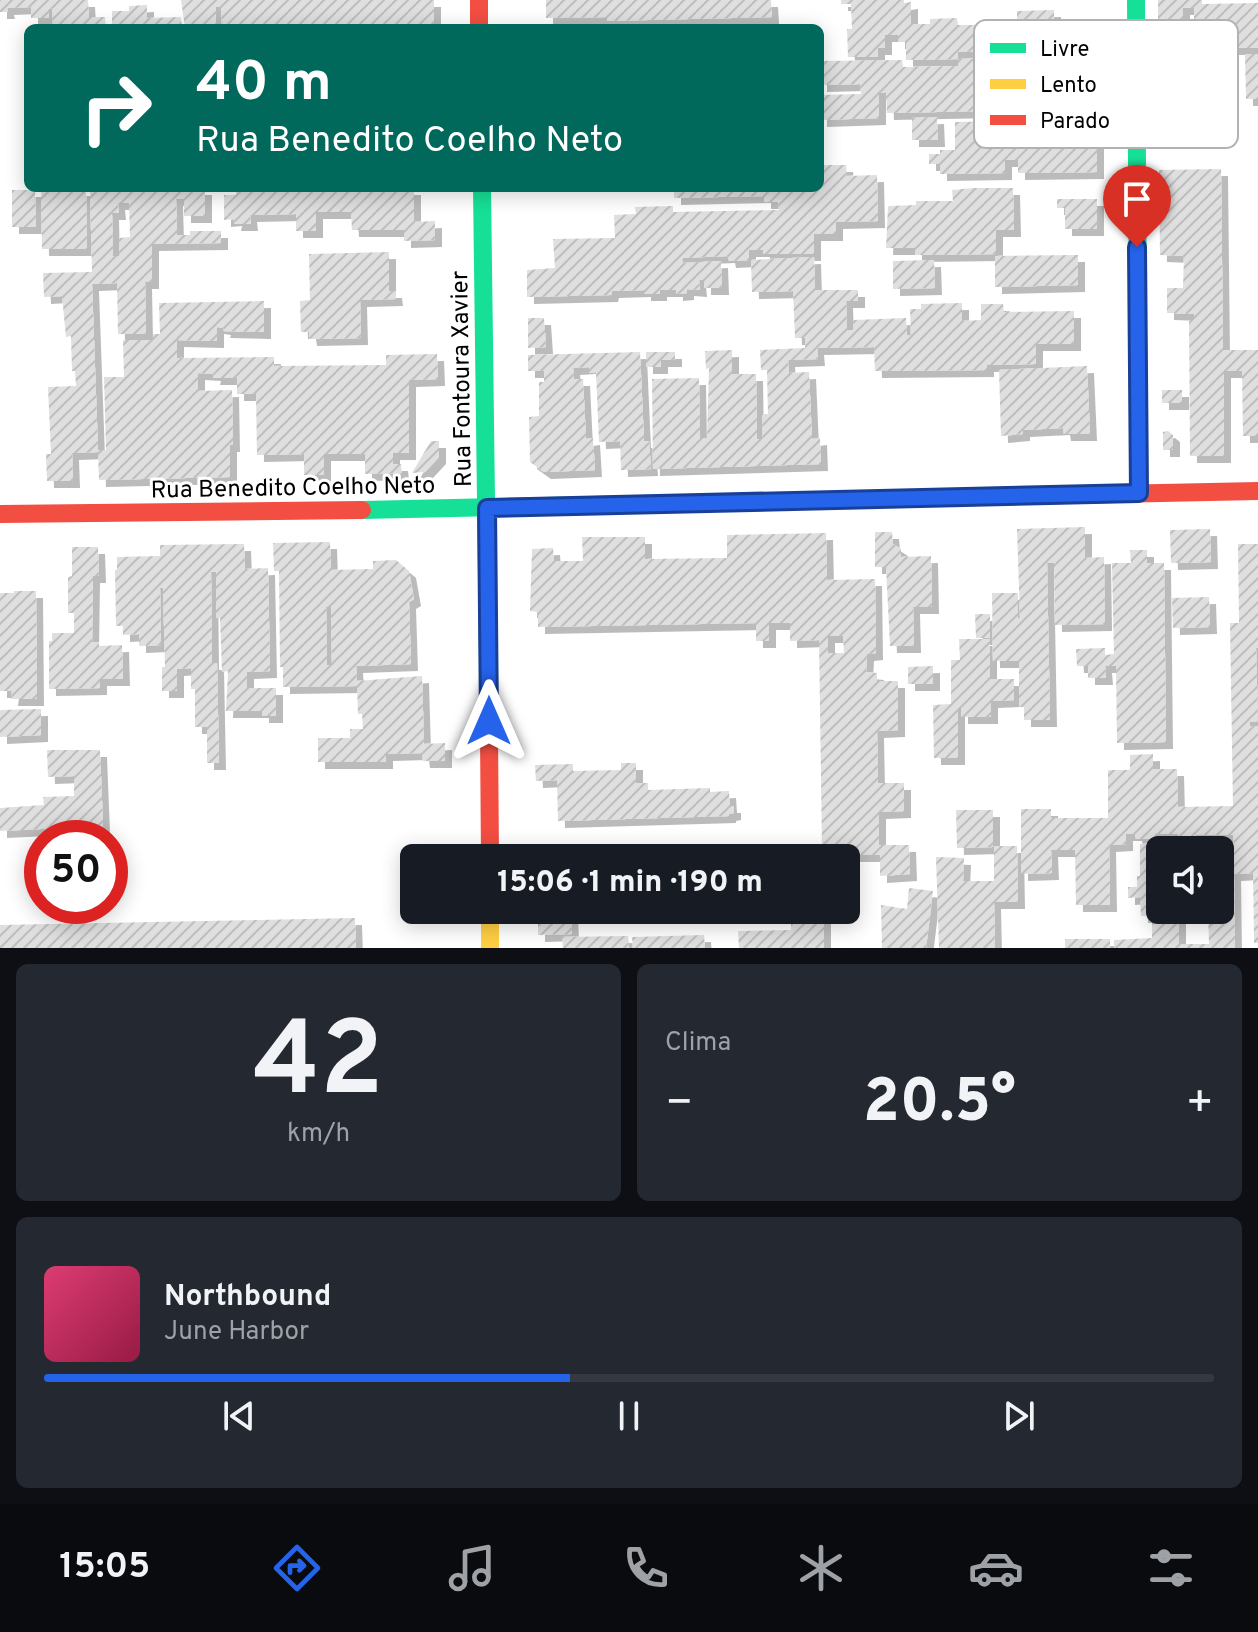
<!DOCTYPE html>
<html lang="pt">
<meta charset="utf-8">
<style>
:root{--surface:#171b24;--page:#242831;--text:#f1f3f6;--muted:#9ea1a6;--line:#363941;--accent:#2563eb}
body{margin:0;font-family:Overpass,sans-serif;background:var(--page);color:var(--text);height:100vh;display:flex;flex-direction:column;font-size:30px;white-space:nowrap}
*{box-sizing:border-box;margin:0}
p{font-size:26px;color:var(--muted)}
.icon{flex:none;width:44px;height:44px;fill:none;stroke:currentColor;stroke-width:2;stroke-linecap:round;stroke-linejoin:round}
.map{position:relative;height:948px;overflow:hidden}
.panel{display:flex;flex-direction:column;gap:16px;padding:16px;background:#0d0f14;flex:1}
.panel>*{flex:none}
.guide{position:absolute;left:24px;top:24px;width:800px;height:168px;border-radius:12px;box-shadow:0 4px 20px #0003;background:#00695c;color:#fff;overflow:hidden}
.tools{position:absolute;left:1146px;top:836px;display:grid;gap:16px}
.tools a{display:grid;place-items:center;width:88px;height:88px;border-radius:12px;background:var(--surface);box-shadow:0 4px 20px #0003;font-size:40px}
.speed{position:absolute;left:24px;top:820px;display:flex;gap:16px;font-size:40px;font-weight:700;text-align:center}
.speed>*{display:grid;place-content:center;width:104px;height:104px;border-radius:50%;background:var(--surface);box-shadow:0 4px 20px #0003;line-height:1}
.speed .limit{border:12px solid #d22;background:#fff;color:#111}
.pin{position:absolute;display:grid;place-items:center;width:68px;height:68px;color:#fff;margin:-82px -34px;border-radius:50% 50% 50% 0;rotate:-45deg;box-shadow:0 0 8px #0007}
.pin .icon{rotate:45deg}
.me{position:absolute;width:88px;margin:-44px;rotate:0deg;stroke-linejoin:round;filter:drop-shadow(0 0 6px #0008)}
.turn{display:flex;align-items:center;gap:28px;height:168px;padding:0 40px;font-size:36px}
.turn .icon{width:104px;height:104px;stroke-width:2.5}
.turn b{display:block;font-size:56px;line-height:68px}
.big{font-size:60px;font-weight:800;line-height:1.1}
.panel .card{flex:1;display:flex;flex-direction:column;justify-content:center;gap:12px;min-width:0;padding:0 28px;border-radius:12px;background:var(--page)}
.panel .dial{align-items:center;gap:0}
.dial b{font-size:104px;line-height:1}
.song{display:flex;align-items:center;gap:24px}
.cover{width:96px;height:96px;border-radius:12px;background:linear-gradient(135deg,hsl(340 70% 55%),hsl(340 70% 35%))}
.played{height:8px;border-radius:4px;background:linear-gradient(90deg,var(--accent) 45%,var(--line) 45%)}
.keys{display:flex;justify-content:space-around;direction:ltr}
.heat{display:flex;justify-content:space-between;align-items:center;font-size:44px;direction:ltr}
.panel .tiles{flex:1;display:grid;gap:16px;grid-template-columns:1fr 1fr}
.card:last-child{grid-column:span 2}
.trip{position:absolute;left:400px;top:844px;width:460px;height:80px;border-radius:12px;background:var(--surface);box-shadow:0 4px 20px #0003;font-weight:800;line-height:80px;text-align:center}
.tab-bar{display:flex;height:128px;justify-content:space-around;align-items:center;background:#090b0e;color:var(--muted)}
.tab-bar .icon{width:56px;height:56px}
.tab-bar .on{color:var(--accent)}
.tab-bar b{font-size:36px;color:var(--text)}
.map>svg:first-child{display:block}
.building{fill:url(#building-hatch);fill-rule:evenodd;filter:url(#shadow)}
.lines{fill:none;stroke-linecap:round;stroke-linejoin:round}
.fast{stroke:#16e098;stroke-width:18}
.slow{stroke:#ffcf43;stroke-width:18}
.jam{stroke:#f24e42;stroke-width:18}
.route-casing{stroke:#184099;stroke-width:20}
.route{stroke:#2563eb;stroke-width:14}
.labels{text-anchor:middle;stroke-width:6;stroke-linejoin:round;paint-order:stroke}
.street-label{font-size:24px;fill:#000;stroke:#fff}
.key{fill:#fff;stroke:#b2b2b2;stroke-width:2}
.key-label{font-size:22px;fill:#000}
</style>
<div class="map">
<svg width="1258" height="948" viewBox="0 0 1258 948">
<defs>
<pattern id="building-hatch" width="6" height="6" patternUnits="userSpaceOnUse" patternTransform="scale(2)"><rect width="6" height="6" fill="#dfdfdf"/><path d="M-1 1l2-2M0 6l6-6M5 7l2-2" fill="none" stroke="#bebebe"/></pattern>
<filter id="shadow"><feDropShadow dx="7" dy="7" stdDeviation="0" flood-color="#0004"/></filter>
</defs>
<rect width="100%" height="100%" fill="#fff"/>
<path class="building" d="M0,0H88L89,17H105L106,28H53L52,8L49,9V18H31V7L7,8L8,12H0Z
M181,0H434V28H250V24H222L221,7H216V28H185Z
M546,0H771L772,17L607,21V17L546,18Z
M841,0H904V3L911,2V24H930V19L957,18L958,25H980V51L958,52V59L906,60V42H898V35H885V48H878V57H848L847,29H852L851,4H841Z
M1158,0H1202V4L1258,3V48H1182V28H1158ZM1183,8H1194V27H1183Z
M147,5V18L181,17L182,28H112V11H129V6Z
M1054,10V26L1017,27V11Z
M1245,54H1258V99H1246Z
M1031,58L1032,76H1026V79L988,80L989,111L887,113L886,92L879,93V118L820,120V95L861,94L860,84L820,85V61L902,60L903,67L958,66V59Z
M937,117L938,140H912V118Z
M1066,120V136H1097V172L1018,173V160H1005V173L940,174V164H929V154H940V150H955V122Z
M824,165H846L847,176L877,175L878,221L836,222V234H814V254H763V250H749V260L729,261L728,256L682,258L683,263L721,261L722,288H704V280H699L700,290L687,289V293L676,294V290H660V294H644V290L612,291L611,295L527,297V270L555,268L553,239L615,238L614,215L636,214L635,207L673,206V212L779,210L778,202H764V196L674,198V188H820V176H824Z
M1221,169L1223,350H1258V436H1243L1242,371H1224V456H1190L1189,320H1194V314L1167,313V288H1183L1184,256L1160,255L1159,170Z
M205,188V216H184V199H176L177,235H190V231H221V243L152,244V282H145L146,334H118L117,283L92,284L98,450H106L104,377H124L123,340H153V334H160L159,303L264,301V332L223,331L224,328L217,327V341L177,340V358L274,357V366L386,365V355L437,354L438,379L409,380V453H393V464H401L402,473L365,474V454H324V475H304V454L257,455L256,394H237V378H213L214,374L198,373V391L232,390L233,445H230V477L99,480L98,452L72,453L73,481H47L46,454H51L48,387L76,386L75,371H72L71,336L66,337L62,296L44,297L43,273L92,272L90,189ZM118,203H129L130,237L119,238V256H113L112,213H119Z
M236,188H414V222L435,221V240L404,241V230H352L351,212H316V231H296V214L250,215L251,224H234L235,219L224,220V195H236Z
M973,188H1013L1014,230H996V254L915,255V248H886L888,206L916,205V201H953L952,190Z
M86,189L87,249H42L41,190Z
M12,190H35L36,227H12Z
M1057,199H1097V229H1065V208H1057Z
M389,252V291H395L396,299L360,300L361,338L310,339L309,332H301L300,301L310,300L309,254Z
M1078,255V285L995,287V256Z
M814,257L815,290H858V301H846L847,330H853V320L906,318L907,335L911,336L910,309H921V304L962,303V321L981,320V304H1003L1004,312L1074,311V344H1036V364L987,365V370L875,371L874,347L817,348L818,359L788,360L789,373L809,372L812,439L820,438L821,464L653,469L652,379L699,378L700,438H707L709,368L706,369L705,351L732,350V374H756L757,439H763L762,414H768L767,370H761L760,350L805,348V338H795L793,291L752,292L751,260Z
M934,260L935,288L893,289V261Z
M528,318H544L546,347L528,348Z
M640,352L644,441H649L651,469L621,470L620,441L599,442L596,372L589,373V367L573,368L574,379H583L586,439L593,438L595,470L544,472L530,462L529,417L539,416V382H544V371H528V355Z
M646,352H675V360H661V367H646Z
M1087,366L1090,434H1064L1063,428L1023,430V434L1001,436L999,370Z
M1162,390H1182V403H1162Z
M1168,431L1173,435V450H1163V432Z
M431,441H439V457L425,472L412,473Z
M1085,527V558L1104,557L1105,624L1055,625L1054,563H1047L1050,720H1024V707H1019V661H993L992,593H1018V619L1020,618L1017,529Z
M1210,529L1211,562L1171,563L1170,530Z
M875,532H892L893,544L901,549V557L931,556L932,607H913L914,646H890L886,567H875Z
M826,533L827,580L875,579L876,653L867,654L866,672L877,673V681H898V730L877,731L878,783H904V811L879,812V845H909L910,874L880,876V855H852V846L822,847L819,640L790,641V623H769V641H756V623L538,627V612L530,611L532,549L553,548L554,561H583L582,537H645V559L727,558V535ZM828,636H843L844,653H828Z
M330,542L331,570L373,569V561L396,560L409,571L414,599L409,602L411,664L356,666L357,681L422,676L424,744L445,743V761H423L422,753L386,754V762H318V738H350V729H363L362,714H358L357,686L283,687V667H280L279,571H274L273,543ZM326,607H331L332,665H327Z
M244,544L245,569L268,568L270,671L247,672V688H276V716H262V711H226L228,671L222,672L220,618H216V572H211L212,663H217L219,763H207V727H195V689H191V668L177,669V691H162V667H165L163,588H160L161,645L139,646V634L123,635V626H116L115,570H117V557L160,556V545Z
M1238,544H1258V648H1256L1258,721L1249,722L1250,726H1258V943H1254L1253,873L1234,874L1235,948H1114V940L1152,938V916H1141L1140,897L1128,898V887H1137V876H1140V844L1178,843V834H1155V839H1136L1135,834H1126V844L1109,845L1110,905H1076L1075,850H1051L1052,873L1021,874V809H1051V818H1108V770H1130V755L1153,754V769H1177L1178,807L1233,806L1230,623H1239ZM1196,835H1233L1234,850H1220V910H1208L1209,944H1179V910H1160V850L1196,848Z
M72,547H98L99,576H93L92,642H99V646L122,645L123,679H100V688L49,689V641H52V633H74V613H68V577L72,576Z
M1130,550H1147V563H1164L1166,742L1117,743L1116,666H1105L1106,678H1088V666H1077L1076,649L1105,648V655L1114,654L1112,563H1131Z
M14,591H36L37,699H11L12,691H0V593H14Z
M1209,597L1210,627L1173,628L1172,598Z
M975,614H990V638H976Z
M959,639H990V679H1014V700L991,701V717H961V708H958V758H934L933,705L951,704V660H960Z
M933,666V684H908V667Z
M41,709V735L0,737V710Z
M47,750H100L103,826L0,831V808L44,805L43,797L74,796V776L48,777Z
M621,763H636V783H648V790L710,788V792L729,791L730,806H734V813L729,814V816L558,821L557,780L536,781L535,765L573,764V771L621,770Z
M956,810H993V847L957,848Z
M994,846H1017L1018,902H994L995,948H939L936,857L964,858L963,881H994Z
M822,848V858H576L575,853Z
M909,888L933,891L926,948H882L881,905L907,909Z
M538,910H571L572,934L538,935Z
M791,910H824V948H739L738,931L791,930Z
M355,918L356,948H0V925Z
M704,935L705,948H633L632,937Z
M628,936L629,948H563L562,937Z
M1065,939H1110V948H1065Z"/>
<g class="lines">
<path class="fast" d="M1136,0L1139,493
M482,188L489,733
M362,510L829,500"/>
<path class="slow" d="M490,910V948"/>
<path class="jam" d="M479,0V28
M829,500L1258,491
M0,514L362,510
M489,733L490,858"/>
</g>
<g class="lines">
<defs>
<path id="route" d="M489,721L487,508L1139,493L1137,247"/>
</defs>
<use href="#route" class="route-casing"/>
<use href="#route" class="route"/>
</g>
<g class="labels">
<g class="street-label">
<text transform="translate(461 379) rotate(-91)" y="8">Rua Fontoura Xavier</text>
<text transform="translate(293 487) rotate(-1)" y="8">Rua Benedito Coelho Neto</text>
</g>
</g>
<rect x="974" y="20" width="264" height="128" rx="12" class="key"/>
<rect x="990" y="43" width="36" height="10" fill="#16e098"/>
<rect x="990" y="79" width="36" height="10" fill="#ffcf43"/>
<rect x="990" y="115" width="36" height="10" fill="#f24e42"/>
<g class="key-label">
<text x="1040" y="56">Livre</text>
<text x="1040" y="92">Lento</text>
<text x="1040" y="128">Parado</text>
</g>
</svg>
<div class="tools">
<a><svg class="icon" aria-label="sound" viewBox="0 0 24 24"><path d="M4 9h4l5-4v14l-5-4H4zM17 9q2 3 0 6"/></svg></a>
</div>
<div class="speed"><div class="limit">50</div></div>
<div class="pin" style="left:1137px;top:247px;background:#d93025"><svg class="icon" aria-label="arrive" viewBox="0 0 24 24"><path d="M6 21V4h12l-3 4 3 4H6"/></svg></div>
<svg class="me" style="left:489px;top:721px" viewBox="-20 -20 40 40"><path d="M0-17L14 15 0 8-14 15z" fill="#2563eb" stroke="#fff" stroke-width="4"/></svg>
<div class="trip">15:06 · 1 min · 190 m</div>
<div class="guide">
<div class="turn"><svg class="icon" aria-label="right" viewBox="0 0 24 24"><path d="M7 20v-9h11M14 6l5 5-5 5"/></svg><div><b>40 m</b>Rua Benedito Coelho Neto</div></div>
</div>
</div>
<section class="panel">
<div class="tiles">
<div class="card dial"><b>42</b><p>km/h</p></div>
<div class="card"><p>Clima</p>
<div class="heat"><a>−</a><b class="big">20.5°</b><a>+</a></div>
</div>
<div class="card">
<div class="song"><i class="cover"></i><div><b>Northbound</b><p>June Harbor</p></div></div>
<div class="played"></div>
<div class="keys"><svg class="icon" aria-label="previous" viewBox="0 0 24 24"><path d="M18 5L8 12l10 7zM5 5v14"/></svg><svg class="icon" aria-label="pause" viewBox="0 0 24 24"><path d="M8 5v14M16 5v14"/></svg><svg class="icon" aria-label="next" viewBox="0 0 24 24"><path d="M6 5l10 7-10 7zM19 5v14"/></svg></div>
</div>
</div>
</section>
<nav class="tab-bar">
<b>15:05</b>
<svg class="icon on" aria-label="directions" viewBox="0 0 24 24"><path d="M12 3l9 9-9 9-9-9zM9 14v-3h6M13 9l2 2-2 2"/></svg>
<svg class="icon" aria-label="music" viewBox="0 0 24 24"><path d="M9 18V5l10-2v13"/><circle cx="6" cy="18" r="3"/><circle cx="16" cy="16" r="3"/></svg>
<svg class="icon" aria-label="phone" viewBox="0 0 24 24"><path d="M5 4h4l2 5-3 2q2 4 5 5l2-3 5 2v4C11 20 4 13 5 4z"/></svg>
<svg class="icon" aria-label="climate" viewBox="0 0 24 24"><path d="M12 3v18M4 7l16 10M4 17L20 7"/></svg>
<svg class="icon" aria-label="car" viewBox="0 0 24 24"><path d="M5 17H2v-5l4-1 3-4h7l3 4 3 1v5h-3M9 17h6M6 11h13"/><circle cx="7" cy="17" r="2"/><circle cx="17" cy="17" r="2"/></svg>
<svg class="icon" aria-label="filters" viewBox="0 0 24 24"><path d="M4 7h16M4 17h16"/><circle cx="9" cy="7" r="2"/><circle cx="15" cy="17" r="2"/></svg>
</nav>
